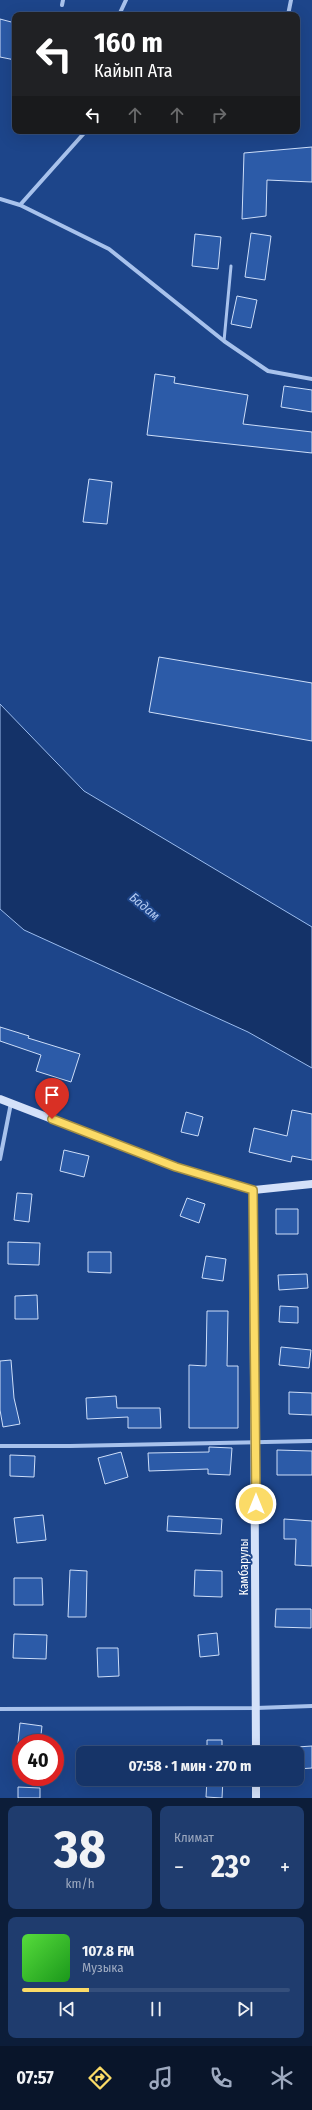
<!DOCTYPE html>
<html lang="ru">
<meta charset="utf-8">
<style>
:root{--surface:#163468;--page:#1f3c6e;--text:#f1f3f6;--muted:#9eaac0;--line:#354f7c;--accent:#fbdb67}
body{margin:0;font-family:"Fira Sans Condensed",sans-serif;background:var(--page);color:var(--text);height:100vh;display:flex;flex-direction:column;font-size:15px;white-space:nowrap}
*{box-sizing:border-box;margin:0}
p{font-size:13px;color:var(--muted)}
.icon{flex:none;width:22px;height:22px;fill:none;stroke:currentColor;stroke-width:2;stroke-linecap:round;stroke-linejoin:round}
.map{position:relative;height:1798px;overflow:hidden}
.side{display:flex;flex-direction:column;gap:8px;padding:8px;background:#0c1d39;flex:1}
.side>*{flex:none}
.guide{position:absolute;left:12px;top:12px;width:288px;height:122px;border-radius:8px;box-shadow:0 4px 16px #0002,0 0 0 1px var(--line);background:#202124;color:#fff;overflow:hidden}
.speed{position:absolute;left:12px;top:1734px;display:flex;gap:8px;font-size:20px;font-weight:700;text-align:center}
.speed>*{display:grid;place-content:center;width:52px;height:52px;border-radius:50%;background:var(--surface);box-shadow:0 4px 16px #0002,0 0 0 1px var(--line);line-height:1}
.speed .limit{border:6px solid #d22;background:#fff;color:#111}
.pin{position:absolute;display:grid;place-items:center;width:34px;height:34px;color:#fff;margin:-41px -17px;border-radius:50% 50% 50% 0;rotate:-45deg;box-shadow:0 0 4px #0007}
.pin .icon{rotate:45deg}
.me{position:absolute;width:44px;margin:-22px;rotate:0deg;stroke-linejoin:round;filter:drop-shadow(0 0 3px #0008)}
.turn{display:flex;align-items:center;gap:14px;height:84px;padding:0 16px;font-size:18px}
.turn .icon{width:52px;height:52px;stroke-width:2.5}
.turn b{display:block;font-size:28px;line-height:34px}
.lanes{display:flex;align-items:center;height:38px;padding:0 16px;background:#0003;justify-content:center;gap:20px;direction:ltr}
.lanes .off{opacity:.35}
.big{font-size:30px;font-weight:700;line-height:1.1}
.side .tile{flex:1;display:flex;flex-direction:column;justify-content:center;gap:6px;min-width:0;padding:0 14px;border-radius:8px;background:var(--page)}
.side .dial{align-items:center;gap:0}
.dial b{font-size:52px;line-height:1}
.song{display:flex;align-items:center;gap:12px}
.cover{width:48px;height:48px;border-radius:6px;background:linear-gradient(135deg,hsl(110 70% 55%),hsl(120 70% 35%))}
.played{height:4px;border-radius:2px;background:linear-gradient(90deg,var(--accent) 25%,var(--line) 25%)}
.keys{display:flex;justify-content:space-around;direction:ltr}
.heat{display:flex;justify-content:space-between;align-items:center;font-size:22px;direction:ltr}
.side .tiles{flex:1;display:grid;gap:8px;grid-template-columns:1fr 1fr}
.tile:last-child{grid-column:span 2}
.trip{position:absolute;left:76px;top:1746px;width:228px;height:40px;border-radius:8px;background:var(--surface);box-shadow:0 4px 16px #0002,0 0 0 1px var(--line);font-weight:700;line-height:40px;text-align:center}
.dock{display:flex;height:64px;justify-content:space-around;align-items:center;background:#09152a;color:var(--muted)}
.dock .icon{width:28px;height:28px}
.dock .active{color:var(--accent)}
.dock b{font-size:18px;color:var(--text)}
.map>svg:first-child{display:block}
.water{fill:#143268;stroke:#9bbcee}
.building{fill:#2c5ba8;stroke:#cddef9}
.lines{fill:none;stroke-linecap:round;stroke-linejoin:round}
.lane{stroke:#a8c2ec;stroke-width:3}
.street{stroke:#a8c2ec;stroke-width:4}
.secondary{stroke:#d4e1f9;stroke-width:8}
.route-casing{stroke:#a38e43;stroke-width:10}
.route{stroke:#fbdb67;stroke-width:7}
.labels{text-anchor:middle;stroke-width:4;stroke-linejoin:round;paint-order:stroke}
.street-label{font-size:12px;fill:#fff;stroke:#1d458a}
.water-label{font-size:13px;font-style:italic;fill:#b4ccf3;stroke:#1d458a}
</style>
<div class="map">
<svg width="312" height="1798" viewBox="0 0 312 1798">
<rect width="100%" height="100%" fill="#1d458a"/>
<path class="water" d="M0,704L84,791L312,927V1068L248,1032L24,930L0,909Z"/>
<path class="building" d="M0,19L15,23V60L0,57Z
M312,147V182L267,180L266,216L242,219L244,153Z
M251,233L271,236L265,280L245,277Z
M195,234L221,237L218,269L192,266Z
M237,296L257,300L251,328L231,324Z
M155,374L175,377L174,383L248,395L243,424L312,432V453L147,435Z
M284,386L312,390V412L281,407Z
M89,479L112,482L107,524L83,522Z
M159,657L312,683V741L149,712Z
M0,1027L29,1036L28,1038L80,1054L71,1082L36,1071L41,1055L0,1041Z
M292,1110L312,1114V1160L292,1156L291,1162L249,1152L254,1128L287,1136Z
M186,1112L203,1117L198,1136L181,1132Z
M64,1150L89,1156L84,1177L60,1171Z
M17,1193L32,1194L29,1222L14,1220Z
M187,1198L205,1204L199,1223L180,1216Z
M276,1209H298V1234H276Z
M8,1242L40,1243L39,1265L8,1264Z
M88,1252H111V1273L88,1272Z
M206,1256L226,1259L223,1281L202,1278Z
M307,1274L308,1288L279,1290L278,1275Z
M37,1295L38,1319H15V1296Z
M280,1306L298,1307V1323L279,1322Z
M207,1311H228L227,1366H238V1428H189V1365L206,1366Z
M281,1347L311,1350L309,1368L279,1365Z
M11,1360L14,1398L20,1424L3,1427L0,1410V1361Z
M289,1392L312,1393V1415L289,1414Z
M116,1396L117,1408H160L161,1428H128V1417L87,1419L86,1398Z
M209,1447L232,1448L230,1475L208,1474V1469L149,1471L148,1453L209,1452Z
M277,1450L312,1451V1475H277Z
M121,1452L128,1477L105,1484L98,1458Z
M10,1455L35,1456L34,1477L10,1476Z
M43,1515L46,1540L17,1543L14,1518Z
M168,1516L222,1519L221,1534L167,1531Z
M284,1519L312,1521V1566L295,1565L296,1539H284Z
M70,1570L87,1571L86,1617H68Z
M195,1570L222,1571V1597L194,1596Z
M14,1578H42L43,1605H14Z
M276,1609H311V1628L275,1627Z
M217,1633L219,1655L200,1657L198,1635Z
M14,1634L47,1635L46,1659L13,1658Z
M97,1648H118L119,1676L98,1677Z
M20,1723L42,1726L40,1743H18Z
M207,1740H222V1753H207Z
M312,1746V1768L297,1769V1747Z
M207,1779H223L222,1798L206,1797Z
M18,1787L40,1788V1798H18Z"/>
<g class="lines">
<path class="lane" d="M224,341L231,266"/>
<path class="street" d="M62,5L63,0
M119,15L126,0
M288,15L291,0
M0,199L20,205L109,249L224,341L268,371L312,379
M20,205L86,131
M0,1159L11,1103
M0,1446H70L312,1441
M0,1709L256,1708L312,1706"/>
<path class="secondary" d="M0,1099L176,1167L253,1190L312,1184
M253,1190L256,1753
M256,1779V1798"/>
</g>
<g class="lines">
<defs>
<path id="route" d="M52,1119L176,1167L253,1190L256,1504"/>
</defs>
<use href="#route" class="route-casing"/>
<use href="#route" class="route"/>
</g>
<g class="labels">
<g class="street-label">
<text transform="translate(244 1567) rotate(-90)" y="4">Камбарулы</text>
</g>
<g class="water-label">
<text transform="translate(145 906) rotate(40)" y="5">Бадам</text>
</g>
</g>
</svg>
<div class="speed"><div class="limit">40</div></div>
<div class="pin" style="left:52px;top:1119px;background:#d93025"><svg class="icon" aria-label="arrive" viewBox="0 0 24 24"><path d="M6 21V4h12l-3 4 3 4H6"/></svg></div>
<svg class="me" style="left:256px;top:1504px" viewBox="-20 -20 40 40"><circle r="17" fill="#fbdb67" stroke="#fff" stroke-width="3"/><path d="M0-11L8 9 0 5-8 9z" fill="#fff"/></svg>
<div class="trip">07:58 · 1 мин · 270 m</div>
<div class="guide">
<div class="turn"><svg class="icon" aria-label="left" viewBox="0 0 24 24"><path d="M17 20v-9H6M10 6l-5 5 5 5"/></svg><div><b>160 m</b>Кайып Ата</div></div>
<div class="lanes"><svg class="icon" aria-label="left" viewBox="0 0 24 24"><path d="M17 20v-9H6M10 6l-5 5 5 5"/></svg><svg class="icon off" aria-label="ahead" viewBox="0 0 24 24"><path d="M12 20V5M6 11l6-6 6 6"/></svg><svg class="icon off" aria-label="ahead" viewBox="0 0 24 24"><path d="M12 20V5M6 11l6-6 6 6"/></svg><svg class="icon off" aria-label="right" viewBox="0 0 24 24"><path d="M7 20v-9h11M14 6l5 5-5 5"/></svg></div>
</div>
</div>
<section class="side">
<div class="tiles">
<div class="tile dial"><b>38</b><p>km/h</p></div>
<div class="tile"><p>Климат</p>
<div class="heat"><a>−</a><b class="big">23°</b><a>+</a></div>
</div>
<div class="tile">
<div class="song"><i class="cover"></i><div><b>107.8 FM</b><p>Музыка</p></div></div>
<div class="played"></div>
<div class="keys"><svg class="icon" aria-label="previous" viewBox="0 0 24 24"><path d="M18 5L8 12l10 7zM5 5v14"/></svg><svg class="icon" aria-label="pause" viewBox="0 0 24 24"><path d="M8 5v14M16 5v14"/></svg><svg class="icon" aria-label="next" viewBox="0 0 24 24"><path d="M6 5l10 7-10 7zM19 5v14"/></svg></div>
</div>
</div>
</section>
<nav class="dock">
<b>07:57</b>
<svg class="icon active" aria-label="directions" viewBox="0 0 24 24"><path d="M12 3l9 9-9 9-9-9zM9 14v-3h6M13 9l2 2-2 2"/></svg>
<svg class="icon" aria-label="music" viewBox="0 0 24 24"><path d="M9 18V5l10-2v13"/><circle cx="6" cy="18" r="3"/><circle cx="16" cy="16" r="3"/></svg>
<svg class="icon" aria-label="phone" viewBox="0 0 24 24"><path d="M5 4h4l2 5-3 2q2 4 5 5l2-3 5 2v4C11 20 4 13 5 4z"/></svg>
<svg class="icon" aria-label="climate" viewBox="0 0 24 24"><path d="M12 3v18M4 7l16 10M4 17L20 7"/></svg>
</nav>
